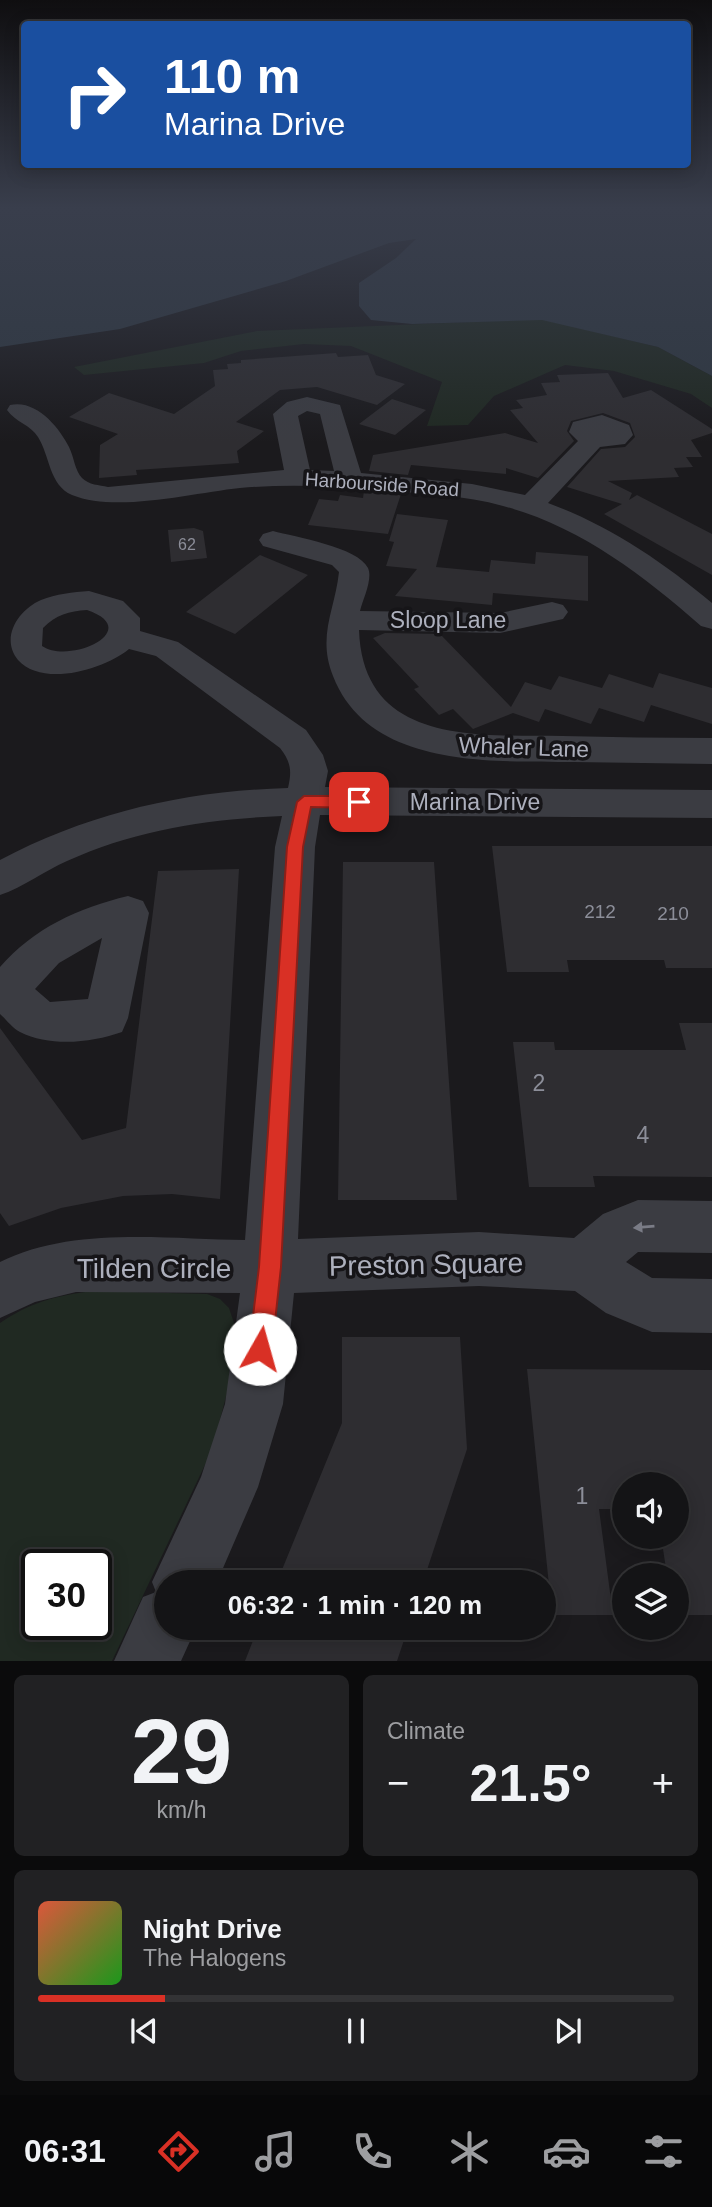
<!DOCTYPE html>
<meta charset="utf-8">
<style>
:root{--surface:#141416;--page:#212123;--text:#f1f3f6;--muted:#9d9ea1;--line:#333335;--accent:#d93025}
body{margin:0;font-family:Helvetica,sans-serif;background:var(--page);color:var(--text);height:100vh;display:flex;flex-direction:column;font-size:26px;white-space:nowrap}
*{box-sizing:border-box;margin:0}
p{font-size:23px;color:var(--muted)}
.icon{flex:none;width:38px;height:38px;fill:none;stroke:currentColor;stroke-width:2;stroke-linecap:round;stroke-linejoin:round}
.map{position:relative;height:1661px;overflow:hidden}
.drawer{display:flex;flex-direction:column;gap:14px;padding:14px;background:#0b0b0c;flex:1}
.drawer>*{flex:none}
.guide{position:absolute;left:21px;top:21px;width:670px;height:147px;border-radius:7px;box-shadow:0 4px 18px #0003,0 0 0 2px var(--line);background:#1a4fa0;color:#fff;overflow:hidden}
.buttons{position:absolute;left:612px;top:1472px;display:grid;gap:14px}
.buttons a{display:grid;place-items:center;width:77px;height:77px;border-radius:50%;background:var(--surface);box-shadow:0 4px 18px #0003,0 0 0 2px var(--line);font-size:35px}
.speed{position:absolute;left:21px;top:1549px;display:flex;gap:14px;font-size:35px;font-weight:700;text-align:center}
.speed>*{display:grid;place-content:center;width:91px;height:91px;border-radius:50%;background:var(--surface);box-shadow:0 4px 18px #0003,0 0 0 2px var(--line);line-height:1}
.speed .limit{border:4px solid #111;border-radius:10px;background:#fff;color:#111}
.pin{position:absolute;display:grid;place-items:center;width:60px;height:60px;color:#fff;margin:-30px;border-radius:14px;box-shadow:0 4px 10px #0006}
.me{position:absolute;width:77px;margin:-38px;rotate:7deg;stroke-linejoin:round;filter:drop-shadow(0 0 5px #0008)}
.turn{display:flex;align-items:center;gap:24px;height:147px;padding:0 28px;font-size:32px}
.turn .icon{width:91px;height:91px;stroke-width:2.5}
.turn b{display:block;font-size:49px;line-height:60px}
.big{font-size:52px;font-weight:800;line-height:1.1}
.drawer .tile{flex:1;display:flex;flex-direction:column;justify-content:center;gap:10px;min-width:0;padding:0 24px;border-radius:10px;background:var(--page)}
.drawer .dial{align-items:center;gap:0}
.dial b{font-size:91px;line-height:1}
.song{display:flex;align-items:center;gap:21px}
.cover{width:84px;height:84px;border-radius:10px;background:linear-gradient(135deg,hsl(10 70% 55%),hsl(120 70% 35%))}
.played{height:7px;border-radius:4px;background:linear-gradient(90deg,var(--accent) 20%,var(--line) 20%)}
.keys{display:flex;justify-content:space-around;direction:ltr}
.heat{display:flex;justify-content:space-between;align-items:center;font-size:38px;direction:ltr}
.drawer .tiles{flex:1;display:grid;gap:14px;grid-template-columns:1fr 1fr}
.tile:last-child{grid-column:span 2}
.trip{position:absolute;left:154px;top:1570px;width:402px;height:70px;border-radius:35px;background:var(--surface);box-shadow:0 4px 18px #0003,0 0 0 2px var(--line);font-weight:800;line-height:70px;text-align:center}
.dock{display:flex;height:112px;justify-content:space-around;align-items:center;background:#080809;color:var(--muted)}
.dock .icon{width:49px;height:49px}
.dock .on{color:var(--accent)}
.dock b{font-size:32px;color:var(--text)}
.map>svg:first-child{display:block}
.green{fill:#202922;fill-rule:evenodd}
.water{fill:#2f3842}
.building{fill:#2e2d31}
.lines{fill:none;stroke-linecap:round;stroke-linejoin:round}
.minor{fill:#3b3c42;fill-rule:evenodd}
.oneway{fill:#7a7c86}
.route{fill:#d93025;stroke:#8d1f18;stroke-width:2}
.labels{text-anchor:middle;stroke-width:7;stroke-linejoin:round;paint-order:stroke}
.far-number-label{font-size:16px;fill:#8c8e99}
.far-street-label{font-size:19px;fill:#adb0bd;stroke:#161518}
.number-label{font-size:19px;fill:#8c8e99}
.street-label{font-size:23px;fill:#adb0bd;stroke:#161518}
.near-number-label{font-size:23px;fill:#8c8e99}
.near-street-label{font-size:28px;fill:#adb0bd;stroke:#161518}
</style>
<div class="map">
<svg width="712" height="1661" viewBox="0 0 712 1661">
<rect width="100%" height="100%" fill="#1b1a1d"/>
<path class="green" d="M542,319L658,347L712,376V408L691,394L614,371L565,365L494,396L468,425L427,426L442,382L351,346L304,344L241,351L204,363L84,375L74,367L257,331Z
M92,1291L207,1294L220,1299L229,1308L234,1323L228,1389L212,1450L112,1661H0V1323C31,1302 55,1296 92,1291ZM37,1564H96V1624H37Z"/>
<path class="water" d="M0,209H712V376L658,347L542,320L412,324L371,320L359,306V283L396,258L416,239L389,243L286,281L120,329L0,347Z"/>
<path class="building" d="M336,353L338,357L368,355L376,375L405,384L377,405L317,387L280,390L236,422L264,431L237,451L239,463L136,470L137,475L99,478L100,445L118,434L69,417L109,393L174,414L215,386L213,370L228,369L227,364L241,363V360Z
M608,373L623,398L651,390L712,429V433L691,440L702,457H686L693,467L674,468L679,477L608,481L632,493L629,500L637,495L712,534V575L604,514L622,504L567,487L601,449L625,447L635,437L630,423L603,413L571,421L567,431L574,441L538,478L506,468V474L411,465L408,475L369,471L373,455L505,433L538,443L510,410L523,408L516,400L547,395L541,383L560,382L557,375Z
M392,399L426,410L395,435L359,424Z
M364,491L401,494L388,534L308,525L319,499L338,501L340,495L363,498Z
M397,514L448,520L436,567L489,572L491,560L535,564L536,552L588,556V601L493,593L492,605L395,596L417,569L386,566L394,542L389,541Z
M194,528L203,531L207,558L171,562L168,530Z
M260,555L308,575L235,634L186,612Z
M385,633L440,634L511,707L525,682L551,690L559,676L602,688L609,674L653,688L659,673L712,688V724L651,705L644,722L599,708L591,724L545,709L539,722L513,713L473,729L453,709L439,715L414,689L419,687L373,638Z
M492,846H712V968H666L664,960H567L569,972H507Z
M343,862H434L457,1200H338Z
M239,869L220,1199L172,1194L123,1196L61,1208L9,1226L0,1213V1028L82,1140L126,1128L158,871Z
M679,1023H712V1177L593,1176L595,1187H529L513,1042H554L555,1050H686Z
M342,1337H460L467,1449L423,1582H277L342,1423Z
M527,1369L712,1370V1615H677V1575H667L661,1536H677V1484H625V1509H599L613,1615H552Z
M258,1628H408L397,1661H245Z"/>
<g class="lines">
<path class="minor" d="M307,397L340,405L361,473L472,484L525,495L578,441L569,432L573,422L602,415L629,425L633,435L625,444L600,447L548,503C608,525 662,561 712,603V629L701,626C643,575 579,526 503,506C465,495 423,494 383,490C335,486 287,484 240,488C192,493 116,513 72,495C49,485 50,456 38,437C31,425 15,422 7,410L10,405C36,399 59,427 69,447C74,457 75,471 82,478C89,485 99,485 108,487L284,470L273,414L287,402ZM307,411L320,414L334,471L310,470L298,416Z
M273,531C295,537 358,547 368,568C373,579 363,599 360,611L500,613L552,602L563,605L568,612L563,619L500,633L359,630C363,745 477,735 562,736C612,737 662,738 712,738V764C666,763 620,763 573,762C493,761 369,769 333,676C317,636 335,610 339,572L332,565L263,546L259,540L263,534Z
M89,591L123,601L140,618V631L178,642L306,730L323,755L328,771L325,787L712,790V818L320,815L315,847L298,1239L479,1232L574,1238L603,1214L638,1200L712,1201V1253L638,1252L626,1262L652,1278L712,1279V1333L652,1332L606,1313L575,1291L479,1286L294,1293L283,1404L258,1487L217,1582H166V1628H196L181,1661H114L143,1597L156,1592L152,1582L201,1477L225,1404L240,1293L76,1292L35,1302L0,1318V1262C71,1226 167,1239 245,1240L275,847L282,816C208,819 135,830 67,861C44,871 24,887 0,895V860C91,812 186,791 288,788C292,771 291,762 280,748L156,656L129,649C105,669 43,688 18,660C0,638 18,610 41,600C56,594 73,592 89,591ZM87,610C145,630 70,665 42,646L43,628C56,615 69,611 87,610Z
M128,896L143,901L149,913L128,1018L122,1032C91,1043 50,1047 20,1032C12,1028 6,1019 0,1014V967C34,928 78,908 128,896ZM102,938L88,999L50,1002L35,989L59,963Z"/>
</g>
<defs><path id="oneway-solid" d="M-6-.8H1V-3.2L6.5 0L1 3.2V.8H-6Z" transform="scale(1.75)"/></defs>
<use class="oneway" href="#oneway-solid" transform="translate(644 1227) rotate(175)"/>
<linearGradient id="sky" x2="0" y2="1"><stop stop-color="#0f0e10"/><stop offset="0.47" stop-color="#393e4c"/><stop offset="1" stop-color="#393e4c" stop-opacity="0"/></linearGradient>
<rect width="712" height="442" fill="url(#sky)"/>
<path class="route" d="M304,796H359L367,802L359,808L311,807L303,847L281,1267L272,1349L269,1358L260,1361L252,1358L249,1349L259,1267L287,847L297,802Z"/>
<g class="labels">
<g class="far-number-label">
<text x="187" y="550">62</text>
</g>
<g class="far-street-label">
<text transform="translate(382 484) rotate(4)" y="7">Harbourside Road</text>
</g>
<g class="number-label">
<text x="600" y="918">212</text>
<text x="673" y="920">210</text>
</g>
<g class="street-label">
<text x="448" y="628">Sloop Lane</text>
<text transform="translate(524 747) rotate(2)" y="8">Whaler Lane</text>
<text x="475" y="810">Marina Drive</text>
</g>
<g class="near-number-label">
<text x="539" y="1091">2</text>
<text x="643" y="1143">4</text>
<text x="582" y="1504">1</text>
</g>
<g class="near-street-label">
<text transform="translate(426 1264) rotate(-1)" y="10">Preston Square</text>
<text x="154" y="1278">Tilden Circle</text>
</g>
</g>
</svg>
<div class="buttons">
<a><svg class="icon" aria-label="sound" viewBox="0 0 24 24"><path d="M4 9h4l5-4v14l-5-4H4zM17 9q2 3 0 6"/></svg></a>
<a><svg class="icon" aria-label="layers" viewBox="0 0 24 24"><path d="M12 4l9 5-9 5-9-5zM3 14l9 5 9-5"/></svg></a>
</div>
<div class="speed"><div class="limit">30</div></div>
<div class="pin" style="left:359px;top:802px;background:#d93025"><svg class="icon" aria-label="arrive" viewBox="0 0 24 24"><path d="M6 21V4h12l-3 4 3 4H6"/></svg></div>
<svg class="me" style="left:260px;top:1349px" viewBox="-20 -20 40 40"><circle r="19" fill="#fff"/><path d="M0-13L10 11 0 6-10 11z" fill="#d93025"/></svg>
<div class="trip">06:32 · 1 min · 120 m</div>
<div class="guide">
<div class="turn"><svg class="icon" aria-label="right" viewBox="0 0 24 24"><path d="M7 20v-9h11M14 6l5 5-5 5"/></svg><div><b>110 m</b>Marina Drive</div></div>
</div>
</div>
<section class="drawer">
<div class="tiles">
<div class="tile dial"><b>29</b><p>km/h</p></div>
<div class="tile"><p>Climate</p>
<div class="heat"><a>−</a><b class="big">21.5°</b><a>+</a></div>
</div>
<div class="tile">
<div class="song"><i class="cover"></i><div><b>Night Drive</b><p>The Halogens</p></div></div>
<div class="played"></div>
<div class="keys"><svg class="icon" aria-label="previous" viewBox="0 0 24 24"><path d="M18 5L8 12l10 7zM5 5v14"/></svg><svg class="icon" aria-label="pause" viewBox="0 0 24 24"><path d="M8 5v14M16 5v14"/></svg><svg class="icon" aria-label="next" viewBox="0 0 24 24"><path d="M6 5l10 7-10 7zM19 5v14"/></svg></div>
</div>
</div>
</section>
<nav class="dock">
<b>06:31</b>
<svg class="icon on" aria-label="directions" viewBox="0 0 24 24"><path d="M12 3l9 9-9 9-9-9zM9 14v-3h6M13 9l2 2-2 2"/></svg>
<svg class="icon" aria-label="music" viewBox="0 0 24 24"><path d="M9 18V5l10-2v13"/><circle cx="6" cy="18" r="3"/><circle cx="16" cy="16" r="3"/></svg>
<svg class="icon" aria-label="phone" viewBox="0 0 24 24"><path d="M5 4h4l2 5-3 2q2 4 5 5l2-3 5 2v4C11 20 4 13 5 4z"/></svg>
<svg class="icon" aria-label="climate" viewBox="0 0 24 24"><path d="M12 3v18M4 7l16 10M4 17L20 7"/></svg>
<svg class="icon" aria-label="car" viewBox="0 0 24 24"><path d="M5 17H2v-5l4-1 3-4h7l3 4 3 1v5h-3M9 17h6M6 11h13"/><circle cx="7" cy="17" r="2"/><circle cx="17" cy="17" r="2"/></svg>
<svg class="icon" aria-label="filters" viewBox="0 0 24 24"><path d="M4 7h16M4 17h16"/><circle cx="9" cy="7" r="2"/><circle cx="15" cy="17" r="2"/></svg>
</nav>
